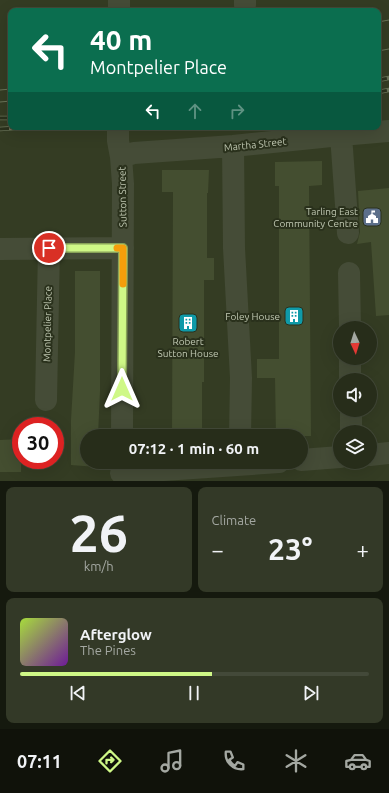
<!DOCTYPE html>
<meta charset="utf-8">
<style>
:root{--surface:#272d1a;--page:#333927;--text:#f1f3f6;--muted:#a4a8a2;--line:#434939;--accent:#cff887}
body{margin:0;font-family:Ubuntu,sans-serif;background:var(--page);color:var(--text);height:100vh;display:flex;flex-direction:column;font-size:15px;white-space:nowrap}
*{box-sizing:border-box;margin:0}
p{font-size:13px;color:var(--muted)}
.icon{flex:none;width:22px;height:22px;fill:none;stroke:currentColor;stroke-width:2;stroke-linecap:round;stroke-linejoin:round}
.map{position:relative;height:481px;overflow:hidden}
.side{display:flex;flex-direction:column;gap:6px;padding:6px;background:#15190e;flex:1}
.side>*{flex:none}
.banner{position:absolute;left:8px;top:8px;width:373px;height:122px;border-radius:8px;box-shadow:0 4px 16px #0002,0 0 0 1px var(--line);background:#0b6e4f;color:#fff;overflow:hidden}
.needle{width:26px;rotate:176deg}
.buttons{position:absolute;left:333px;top:321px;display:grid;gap:8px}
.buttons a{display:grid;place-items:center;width:44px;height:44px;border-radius:50%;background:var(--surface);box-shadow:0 4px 16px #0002,0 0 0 1px var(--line);font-size:20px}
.speed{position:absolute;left:12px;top:417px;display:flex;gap:8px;font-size:20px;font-weight:700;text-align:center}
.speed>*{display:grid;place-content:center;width:52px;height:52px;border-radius:50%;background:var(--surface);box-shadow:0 4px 16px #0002,0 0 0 1px var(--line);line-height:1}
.speed .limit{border:6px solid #d22;background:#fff;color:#111}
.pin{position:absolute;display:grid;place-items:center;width:34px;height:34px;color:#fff;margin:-17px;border:2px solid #fff;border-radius:50%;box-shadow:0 1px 4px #0007}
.me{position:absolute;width:44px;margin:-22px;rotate:0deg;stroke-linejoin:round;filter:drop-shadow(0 0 3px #0008)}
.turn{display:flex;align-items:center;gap:14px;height:84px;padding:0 16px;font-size:18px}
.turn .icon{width:52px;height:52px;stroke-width:2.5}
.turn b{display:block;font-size:28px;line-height:34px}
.lanes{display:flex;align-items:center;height:38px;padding:0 16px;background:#0003;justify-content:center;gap:20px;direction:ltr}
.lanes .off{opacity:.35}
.big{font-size:30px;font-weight:600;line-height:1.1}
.side .tile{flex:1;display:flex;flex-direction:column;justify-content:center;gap:6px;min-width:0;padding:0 14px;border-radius:8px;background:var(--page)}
.side .dial{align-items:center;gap:0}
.dial b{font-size:52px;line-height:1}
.song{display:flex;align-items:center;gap:12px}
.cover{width:48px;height:48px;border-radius:6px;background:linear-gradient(135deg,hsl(80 70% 55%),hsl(280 70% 35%))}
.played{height:4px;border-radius:2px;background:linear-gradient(90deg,var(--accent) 55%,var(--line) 55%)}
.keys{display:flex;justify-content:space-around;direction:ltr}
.heat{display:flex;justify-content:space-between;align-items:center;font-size:22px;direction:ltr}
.side .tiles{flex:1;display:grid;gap:6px;grid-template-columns:1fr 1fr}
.tile:last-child{grid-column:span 2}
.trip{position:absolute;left:80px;top:429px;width:228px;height:40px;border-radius:20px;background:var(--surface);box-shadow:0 4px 16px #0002,0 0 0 1px var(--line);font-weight:600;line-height:40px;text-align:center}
.tab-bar{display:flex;height:64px;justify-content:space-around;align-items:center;background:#10120a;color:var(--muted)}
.tab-bar .icon{width:28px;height:28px}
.tab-bar .selected{color:var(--accent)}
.tab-bar b{font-size:18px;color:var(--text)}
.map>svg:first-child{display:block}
.building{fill:#444e30}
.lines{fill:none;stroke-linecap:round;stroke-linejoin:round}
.minor{stroke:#454c37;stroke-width:22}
.tram{stroke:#6a7459;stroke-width:1}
.rail-casing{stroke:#6a7459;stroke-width:4.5}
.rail{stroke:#2a311c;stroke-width:3;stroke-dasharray:9;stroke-linecap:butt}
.route-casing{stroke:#87a158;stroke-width:10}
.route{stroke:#cff887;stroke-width:7}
.slow{stroke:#f59e0b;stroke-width:7}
.labels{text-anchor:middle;stroke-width:4;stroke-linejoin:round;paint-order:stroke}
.street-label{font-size:10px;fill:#c0c8b2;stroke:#2a311c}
.poi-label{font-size:10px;fill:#c0c8b2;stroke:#2a311c;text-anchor:end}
</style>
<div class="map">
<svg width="389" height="481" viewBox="0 0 389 481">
<rect width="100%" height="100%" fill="#343c23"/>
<path class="building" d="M322,161V185L309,186L311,436H276L275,378H257V359H279V186H275V162Z
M162,170H209L208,193H207V258H214V280H204V382H202V436H172L173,192H162Z
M389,188V315L376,316L371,242L357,244L360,232L358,191Z
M75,271H100V391L98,436H87V462H97V467L71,465V420L75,352Z
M21,439V472H0V440Z"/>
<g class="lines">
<path class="minor" d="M245,0V5
M119,11V0
M118,127V141L121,157L123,184L122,436
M341,135L348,233
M233,146L234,248L241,378L240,436
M121,157L134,153L233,146L341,135L389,131
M0,249L123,248
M349,273L350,328
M350,358V380
M46,400L49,248
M351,410V432
M370,455L389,453
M301,460L340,457
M121,473L279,462"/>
<path class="tram" d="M378,22L389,20
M378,51L389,49
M0,90L11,89
M0,102L11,101"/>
<defs>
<path id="rail" d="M378,80L389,78
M378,92L389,90
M0,118H11
M0,129L30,127"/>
</defs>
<use href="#rail" class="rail-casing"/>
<use href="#rail" class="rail"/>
</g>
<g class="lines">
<defs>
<path id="route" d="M49,248H123L122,389"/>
</defs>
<use href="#route" class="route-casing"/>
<use href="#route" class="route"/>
<path class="slow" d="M117,248H123V284"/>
</g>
<defs>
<symbol id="civic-square" viewBox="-11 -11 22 22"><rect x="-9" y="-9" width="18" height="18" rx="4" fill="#5c6f8a" stroke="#2a311c"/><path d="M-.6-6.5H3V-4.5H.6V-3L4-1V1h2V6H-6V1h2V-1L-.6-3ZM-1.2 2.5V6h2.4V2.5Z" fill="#fff"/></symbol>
<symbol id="building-square" viewBox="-11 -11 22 22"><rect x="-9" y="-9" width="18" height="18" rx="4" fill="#0f9aa8" stroke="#2a311c"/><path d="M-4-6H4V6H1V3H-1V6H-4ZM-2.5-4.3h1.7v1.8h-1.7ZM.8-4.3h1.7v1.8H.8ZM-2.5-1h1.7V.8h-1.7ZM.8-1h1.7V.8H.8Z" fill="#fff"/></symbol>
</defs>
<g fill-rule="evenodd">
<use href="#civic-square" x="361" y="206" width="22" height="22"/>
<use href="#building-square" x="283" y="305" width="22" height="22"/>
<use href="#building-square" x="177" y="312" width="22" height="22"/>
</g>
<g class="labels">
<g class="street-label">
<text transform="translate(255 144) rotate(-6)" y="4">Martha Street</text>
<text transform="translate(122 197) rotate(-91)" y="4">Sutton Street</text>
<text transform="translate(47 324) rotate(-89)" y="4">Montpelier Place</text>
</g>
<g class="poi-label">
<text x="358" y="215">Tarling East<tspan x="358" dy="12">Community Centre</tspan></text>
<text x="280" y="320">Foley House</text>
<text x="188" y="345" text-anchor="middle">Robert<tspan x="188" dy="12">Sutton House</tspan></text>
</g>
</g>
</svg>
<div class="buttons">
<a><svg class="needle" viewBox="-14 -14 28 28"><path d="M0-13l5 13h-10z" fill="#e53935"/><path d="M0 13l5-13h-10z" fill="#a4a8a2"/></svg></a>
<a><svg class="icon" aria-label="sound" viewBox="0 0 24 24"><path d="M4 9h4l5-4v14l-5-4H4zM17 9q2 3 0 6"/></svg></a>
<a><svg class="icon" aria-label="layers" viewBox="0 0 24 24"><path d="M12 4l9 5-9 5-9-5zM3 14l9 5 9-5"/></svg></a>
</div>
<div class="speed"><div class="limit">30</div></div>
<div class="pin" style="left:49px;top:248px;background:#d93025"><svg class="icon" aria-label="arrive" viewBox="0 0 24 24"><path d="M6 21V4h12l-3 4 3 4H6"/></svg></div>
<svg class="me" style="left:122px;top:389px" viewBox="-20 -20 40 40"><path d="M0-17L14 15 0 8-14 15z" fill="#cff887" stroke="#fff" stroke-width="4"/></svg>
<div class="trip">07:12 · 1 min · 60 m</div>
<div class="banner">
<div class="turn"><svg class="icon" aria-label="left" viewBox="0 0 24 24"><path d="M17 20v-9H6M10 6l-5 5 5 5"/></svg><div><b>40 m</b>Montpelier Place</div></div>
<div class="lanes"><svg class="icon" aria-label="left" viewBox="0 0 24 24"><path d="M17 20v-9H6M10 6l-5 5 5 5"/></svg><svg class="icon off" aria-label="ahead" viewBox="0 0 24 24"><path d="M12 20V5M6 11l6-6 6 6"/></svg><svg class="icon off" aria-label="right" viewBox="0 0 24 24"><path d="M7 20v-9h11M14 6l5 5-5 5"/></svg></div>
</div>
</div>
<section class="side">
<div class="tiles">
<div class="tile dial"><b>26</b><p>km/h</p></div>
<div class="tile"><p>Climate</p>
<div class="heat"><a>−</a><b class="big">23°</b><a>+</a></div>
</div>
<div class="tile">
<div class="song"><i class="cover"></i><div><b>Afterglow</b><p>The Pines</p></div></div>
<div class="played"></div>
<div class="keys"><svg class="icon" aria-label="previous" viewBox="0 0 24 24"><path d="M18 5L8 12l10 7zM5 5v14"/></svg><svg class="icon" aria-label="pause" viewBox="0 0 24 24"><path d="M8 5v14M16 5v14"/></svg><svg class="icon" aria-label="next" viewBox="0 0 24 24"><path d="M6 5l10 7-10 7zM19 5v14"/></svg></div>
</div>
</div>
</section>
<nav class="tab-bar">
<b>07:11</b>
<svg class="icon selected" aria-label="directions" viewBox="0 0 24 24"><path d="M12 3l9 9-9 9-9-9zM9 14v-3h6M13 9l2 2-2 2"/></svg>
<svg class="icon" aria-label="music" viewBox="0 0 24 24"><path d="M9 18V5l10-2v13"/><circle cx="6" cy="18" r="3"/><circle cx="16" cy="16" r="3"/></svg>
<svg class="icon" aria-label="phone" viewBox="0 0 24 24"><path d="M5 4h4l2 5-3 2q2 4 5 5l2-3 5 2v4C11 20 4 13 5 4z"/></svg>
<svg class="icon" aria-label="climate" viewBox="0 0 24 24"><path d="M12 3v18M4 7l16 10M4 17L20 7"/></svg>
<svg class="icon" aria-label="car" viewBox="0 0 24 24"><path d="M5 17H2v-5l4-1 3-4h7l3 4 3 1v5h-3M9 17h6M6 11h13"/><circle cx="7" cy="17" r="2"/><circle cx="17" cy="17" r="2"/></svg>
</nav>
